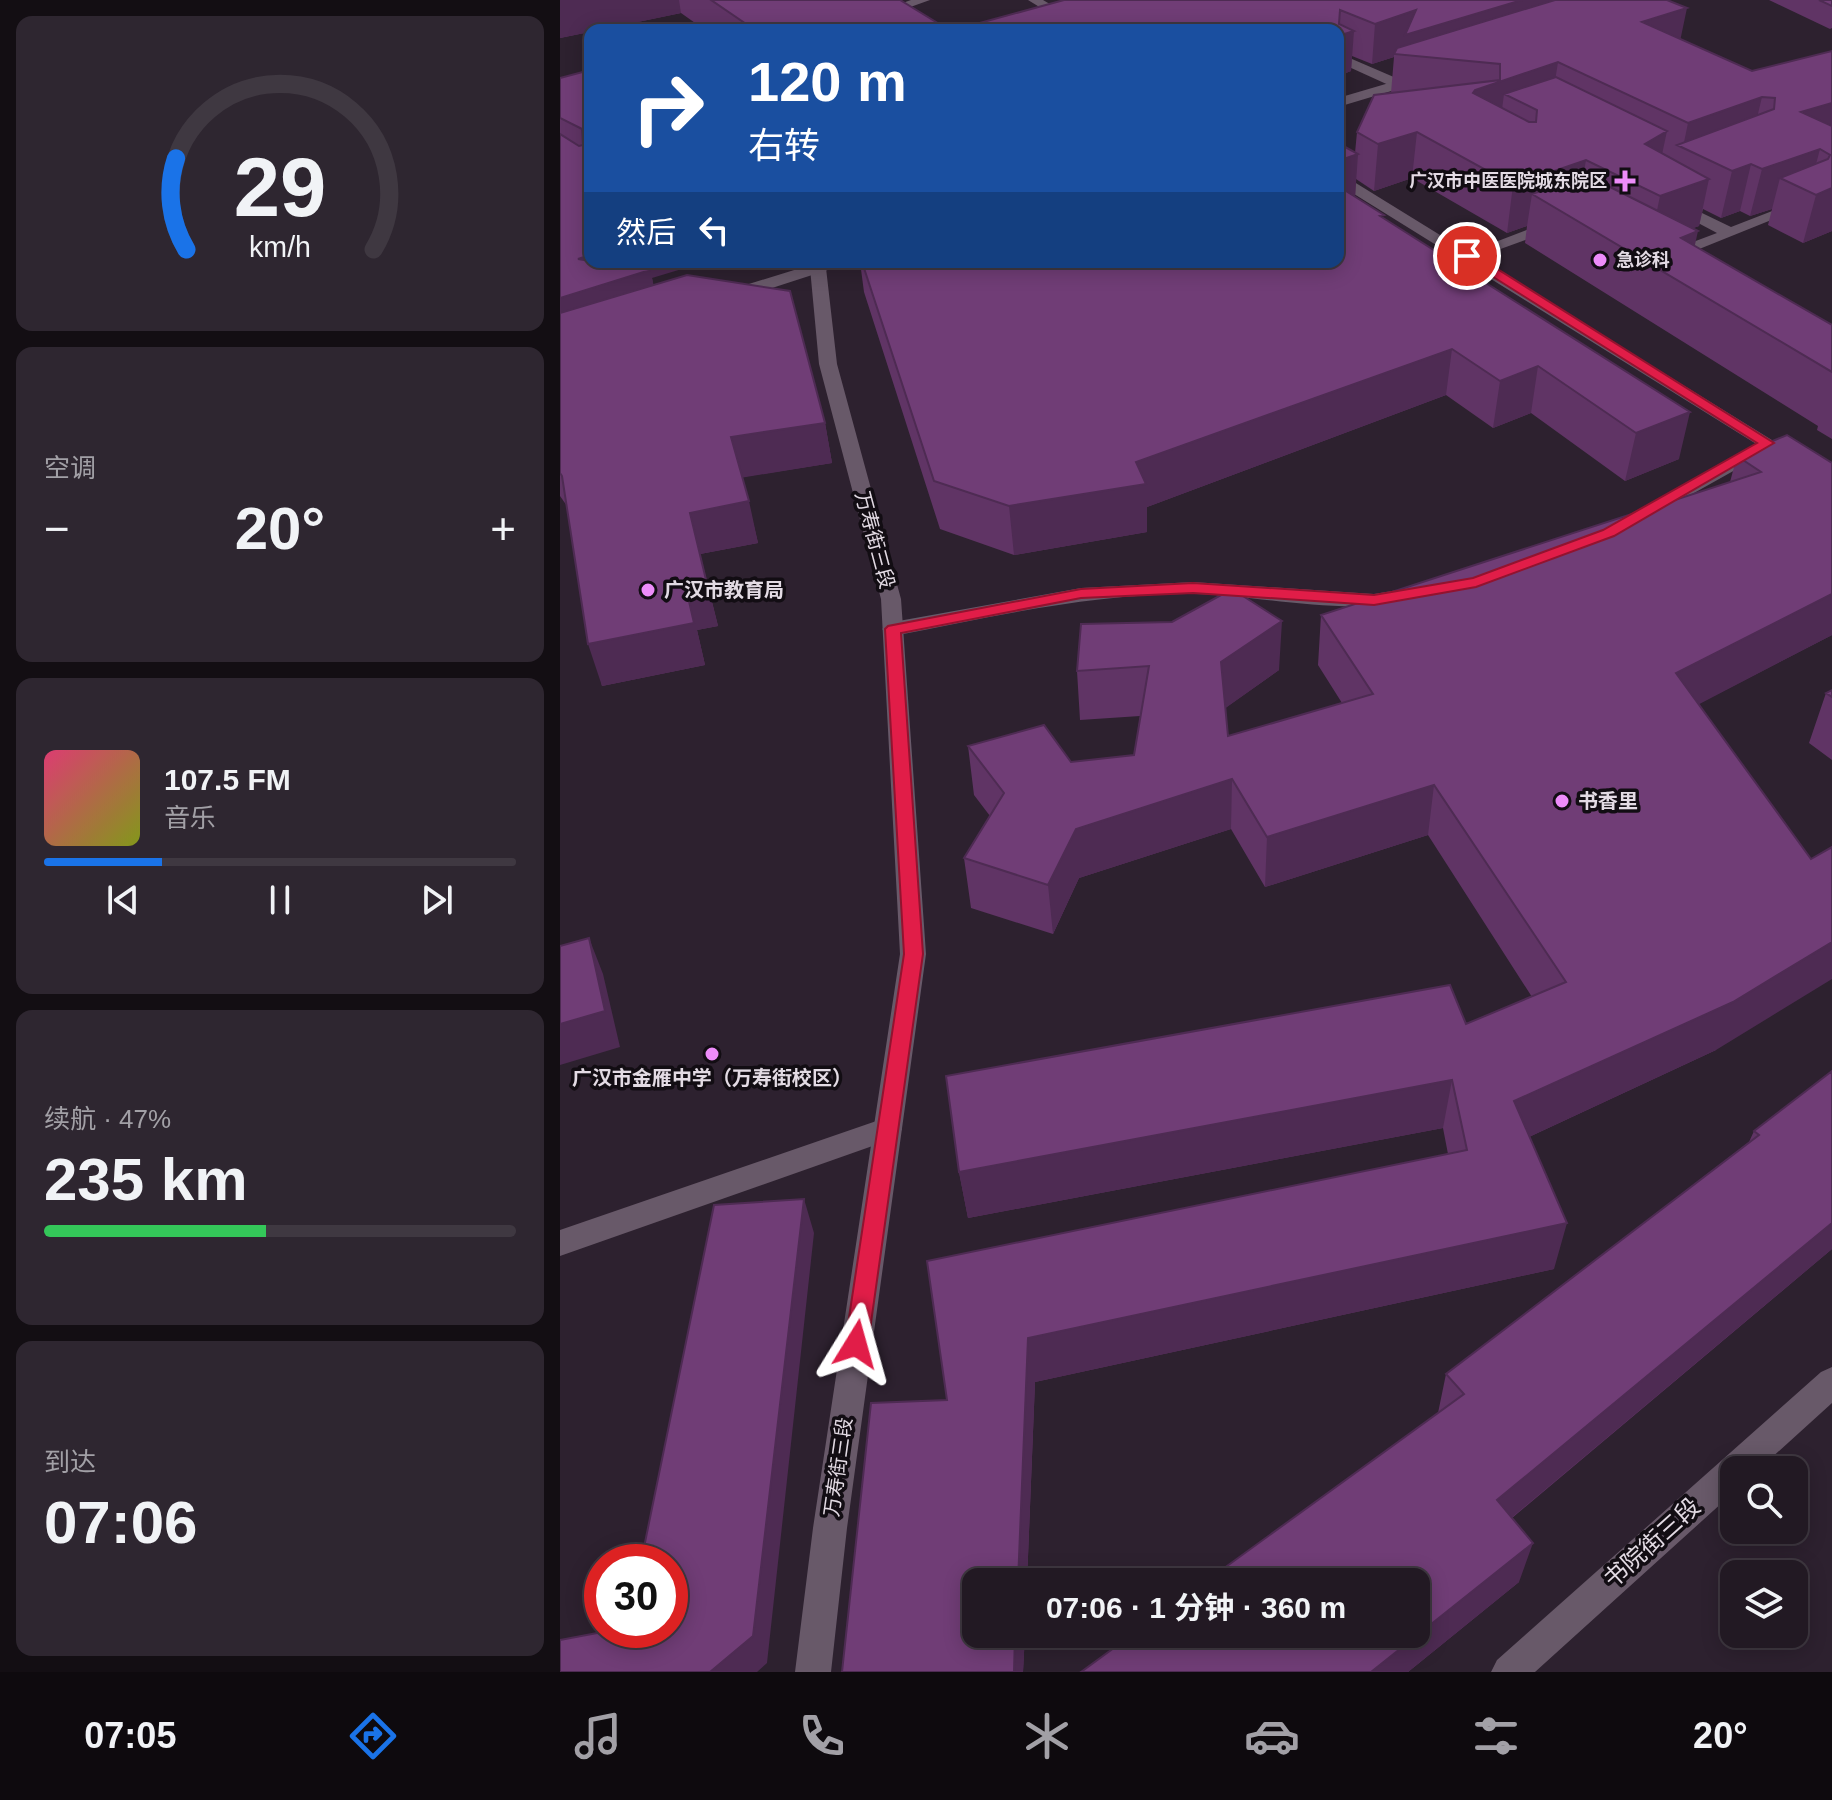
<!DOCTYPE html>
<html lang="zh">
<meta charset="utf-8">
<style>
:root{--surface:#221923;--page:#2e2630;--text:#f1f3f6;--muted:#a2a0a6;--line:#3f3841;--accent:#1a73e8}
body{margin:0;font-family:Helvetica,"Noto Sans SC",sans-serif;background:var(--page);color:var(--text);height:100vh;display:flex;flex-direction:column;font-size:30px;white-space:nowrap}
*{box-sizing:border-box;margin:0}
p{font-size:26px;color:var(--muted)}
.icon{flex:none;width:44px;height:44px;fill:none;stroke:currentColor;stroke-width:2;stroke-linecap:round;stroke-linejoin:round}
.map{position:relative;flex:1;overflow:hidden}
.sheet{display:flex;flex-direction:column;gap:16px;padding:16px;background:#130e13;width:560px}
.sheet>*{flex:none}
.banner{position:absolute;left:24px;top:24px;width:760px;height:244px;border-radius:16px;box-shadow:0 4px 20px #0003,0 0 0 2px var(--line);background:#1a4fa0;color:#fff;overflow:hidden}
.buttons{position:absolute;left:1160px;top:1456px;display:grid;gap:16px}
.buttons a{display:grid;place-items:center;width:88px;height:88px;border-radius:16px;background:var(--surface);box-shadow:0 4px 20px #0003,0 0 0 2px var(--line);font-size:40px}
.speed{position:absolute;left:24px;top:1544px;display:flex;gap:16px;font-size:40px;font-weight:700;text-align:center}
.speed>*{display:grid;place-content:center;width:104px;height:104px;border-radius:50%;background:var(--surface);box-shadow:0 4px 20px #0003,0 0 0 2px var(--line);line-height:1}
.speed .limit{border:12px solid #d22;background:#fff;color:#111}
.pin{position:absolute;display:grid;place-items:center;width:68px;height:68px;color:#fff;margin:-34px;border:4px solid #fff;border-radius:50%;box-shadow:0 2px 8px #0007}
.me{position:absolute;width:88px;margin:-44px;rotate:8deg;stroke-linejoin:round;filter:drop-shadow(0 0 6px #0008)}
.turn{display:flex;align-items:center;gap:28px;height:168px;padding:0 32px;font-size:36px}
.turn .icon{width:104px;height:104px;stroke-width:2.5}
.turn b{display:block;font-size:56px;line-height:68px}
.then{display:flex;align-items:center;height:76px;padding:0 32px;background:#0003;gap:16px;font-size:30px}
.big{font-size:60px;font-weight:700;line-height:1.1}
.sheet .tile{flex:1;display:flex;flex-direction:column;justify-content:center;gap:12px;min-width:0;padding:0 28px;border-radius:16px;background:var(--page)}
.sheet .dial{align-items:center;gap:0}
.dial svg{height:208px;overflow:visible;fill:none;stroke:var(--line);stroke-width:7;stroke-linecap:round;text-anchor:middle}
.dial text{fill:var(--text);stroke:none}
.song{display:flex;align-items:center;gap:24px}
.cover{width:96px;height:96px;border-radius:12px;background:linear-gradient(135deg,hsl(340 70% 55%),hsl(70 70% 35%))}
.played{height:8px;border-radius:4px;background:linear-gradient(90deg,var(--accent) 25%,var(--line) 25%)}
.keys{display:flex;justify-content:space-around;direction:ltr}
.heat{display:flex;justify-content:space-between;align-items:center;font-size:44px;direction:ltr}
.charge{height:12px;border-radius:6px;background:linear-gradient(90deg,#34c759 47%,var(--line) 0)}
.trip{position:absolute;left:402px;top:1568px;width:468px;height:80px;border-radius:16px;background:var(--surface);box-shadow:0 4px 20px #0003,0 0 0 2px var(--line);font-weight:700;line-height:80px;text-align:center}
.tab-bar{display:flex;height:128px;justify-content:space-around;align-items:center;background:#0e0a0e;color:var(--muted)}
.tab-bar .icon{width:56px;height:56px}
.tab-bar .on{color:var(--accent)}
.tab-bar b{font-size:36px;color:var(--text)}
main{display:flex;flex:1;min-height:0}
.map>svg:first-child{display:block}
.lines{fill:none;stroke-linecap:round;stroke-linejoin:round}
.lane{fill:#685969;fill-rule:evenodd}
.street{fill:#685969;fill-rule:evenodd}
.secondary{fill:#685969;fill-rule:evenodd}
.wall{fill:#603465}
.shaded-wall{fill:#4e2b53}
.building{fill:#703d76;stroke:#4e2b53;stroke-width:2}
.route{fill:#e11d48;stroke:#92132f;stroke-width:2}
.poi-dot{fill:#ed8cf9;stroke:#120d13;stroke-width:3}
.labels{text-anchor:middle;stroke-width:7;stroke-linejoin:round;paint-order:stroke}
.far-poi-label{font-size:18px;font-weight:bold;fill:#e3dbe4;stroke:#120d13;text-anchor:end}
.street-label{font-size:20px;fill:#e3dbe4;stroke:#120d13}
.poi-label{font-size:20px;font-weight:bold;fill:#e3dbe4;stroke:#120d13;text-anchor:start}
.near-street-label{font-size:24px;fill:#e3dbe4;stroke:#120d13}
</style>
<main>
<section class="sheet">
<div class="tile dial"><svg viewBox="0 0 100 80">
<path d="M14 69A42 42 0 1 1 86 69"/>
<path d="M14 69A42 42 0 0 1 10 34" stroke="#1a73e8"/>
<text x="50" y="56" font-size="32" font-weight="700">29</text>
<text x="50" y="72" font-size="11">km/h</text>
</svg></div>
<div class="tile"><p>空调</p>
<div class="heat"><a>−</a><b class="big">20°</b><a>+</a></div>
</div>
<div class="tile">
<div class="song"><i class="cover"></i><div><b>107.5 FM</b><p>音乐</p></div></div>
<div class="played"></div>
<div class="keys"><svg class="icon" aria-label="previous" viewBox="0 0 24 24"><path d="M18 5L8 12l10 7zM5 5v14"/></svg><svg class="icon" aria-label="pause" viewBox="0 0 24 24"><path d="M8 5v14M16 5v14"/></svg><svg class="icon" aria-label="next" viewBox="0 0 24 24"><path d="M6 5l10 7-10 7zM19 5v14"/></svg></div>
</div>
<div class="tile"><p>续航 · 47%</p><b class="big">235 km</b><div class="charge"></div></div>
<div class="tile"><p>到达</p><b class="big">07:06</b></div>
</section>
<div class="map">
<svg width="1272" height="1672" viewBox="0 0 1272 1672">
<rect width="100%" height="100%" fill="#2d212f"/>
<g class="lines">
<path class="lane" d="M351,0H370L286,30H266Z
M778,53L843,81L845,84L833,87L778,62Z
M1113,199L1171,227L1233,203H1243L1246,206L1107,262L1099,257L1101,254L1157,233L1108,207L1105,204Z
M995,219L1001,221V227L913,259L907,261L899,256Z
M1202,441L1211,447L1209,451L1077,525H1063L1060,521Z
M633,582L814,594L838,590L848,596L845,601C786,616 697,595 634,594C532,593 432,617 333,636L322,629L333,622L521,588Z
M328,1117L338,1121L342,1129L338,1137L0,1256V1230Z"/>
<path class="street" d="M258,263L266,268L277,364L341,599L366,954L287,1528L271,1672H235L253,1528L340,954L321,599L259,364L250,268Z
M1272,1367V1403L1198,1470H1174V1492L975,1672H931L937,1660L1261,1372Z"/>
<path class="secondary" d="M468,0H483L534,30H517Z
M863,73L870,77L868,80L778,107V98Z
M778,172L1272,477V491L778,184Z
M260,262H285L283,265L175,300H163L161,296L163,292Z"/>
</g>
<path class="wall" d="M0,0H341L389,30H145L121,13L0,38Z
M504,0H1107L1121,40L1192,71L1272,51V231L1243,243L1208,225L1212,209L1190,216L1180,211L1161,218L1143,209L1139,226L1133,228L1135,246L1272,325V439L1257,430L1258,426L965,243L967,226L947,233L852,178L814,191L796,179L795,197L824,219L1119,459L1065,481L971,413L933,428L886,395L587,507V532L454,555L380,529L304,292L300,262H778L795,153L797,132L831,93L834,57L812,64L792,56L791,71L778,76V30Z
M1209,0H1272V28L1270,29Z
M0,78L92,278L93,285L265,423L272,463L182,477L198,543L140,554L158,626L137,630L145,665L42,686L7,506L0,496Z
M1177,456L1272,463V635L1138,704L1156,1050L969,1137L994,1269L475,1382L467,1582H416V1634H465L463,1672H282L387,1400L888,1154L883,1128L408,1218L399,1172L906,1024L972,997L868,835L705,887L671,829L519,878L493,934L411,908L404,858L430,816L414,795L408,746L511,762L574,755L580,716L520,720L517,671L521,624L719,670L665,708L668,736L782,703L758,665L761,615L1170,482Z
M1272,690V760L1249,743L1266,693Z
M1272,1071V1249L952,1518L959,1582L848,1672H521L878,1413L886,1374L1189,1142L1194,1131Z"/>
<path class="shaded-wall" d="M0,0H119L121,13L40,30H30V32L0,38Z
M962,0H1037L834,54V57L812,64L815,24L856,10Z
M1127,8L1118,51L1082,22Z
M794,31L791,71L778,76V36Z
M998,62L991,107L977,110L944,94L940,125L913,93L915,90Z
M1202,97L1191,143L1123,147L1128,123Z
M1272,103V146L1260,149L1249,191L1220,178L1212,209L1190,216L1202,169L1241,112Z
M1107,131L1097,178L1085,144Z
M857,132L852,178L814,191L818,144Z
M798,154L795,198L778,203V161Z
M1026,160L1018,207L972,194L967,226L947,233L953,185Z
M1191,164L1180,211L1161,218L1172,171Z
M1149,179L1139,226L1090,244L1100,196Z
M1272,188V231L1243,243L1256,195Z
M1138,231L1127,281L1121,238Z
M30,255V262H145L92,278L99,308L0,341V298L18,259Z
M892,349L886,395L587,507V532L454,555L449,506Z
M978,366L971,413L933,428L940,381Z
M1130,412L1119,459L1065,481L1076,433Z
M265,423L272,463L180,478L171,437Z
M189,501L198,543L140,554L158,626L137,630L145,665L42,686L28,644L130,513Z
M1272,594V635L1103,723L1116,673Z
M722,621L719,670L660,712L661,662Z
M672,779L671,829L519,878L493,934L488,885L516,829Z
M874,785L868,835L705,887L707,837Z
M29,938L43,974L60,1047L0,1065V1024Z
M1272,942V979L1156,1050L943,1149L954,1101Z
M892,1080L883,1128L408,1218L399,1172Z
M244,1199L254,1233L207,1663L197,1672H150Z
M1007,1223L994,1269L475,1382L467,1582H458L468,1338Z
M1272,1223V1249L925,1540L937,1500Z
M973,1543L959,1582L848,1672H811Z
M455,1634H465L463,1672H454Z"/>
<path class="building" d="M151,0H340L389,30H195Z
M504,0H962L845,35L856,10L815,24L780,10L779,24L794,31L778,36V30H394Z
M995,0H1107L1127,8L1082,22L1192,71L1272,51V103L1241,112L1272,126V188L1256,195L1220,178L1268,159L1270,155L1260,149L1202,169L1191,164L1172,171L1117,145L1214,109L1215,98L1202,97L1128,123L998,62L915,90L913,93L969,122H976L977,110L944,94L996,77L1107,131L1085,144L1149,179L1100,196L1026,160L953,185L857,132L818,144L797,132L814,95L940,80V64L834,54L837,48Z
M1259,0H1272V6Z
M30,70V255L18,259L30,261V262H39L90,270L0,298V134L19,146L23,145L22,129L0,118V78Z
M778,143L798,154L778,161Z
M1026,175L1138,231L1121,238L1272,325V372L972,194Z
M778,186L824,215L820,216L1130,412L1076,433L978,366L940,381L892,349L576,462L586,484L449,506L374,481L302,262H778Z
M127,275L230,291L265,423L171,437L189,501L130,513L147,584L126,588L134,623L28,644L2,476L0,473V313Z
M1227,435L1272,463V594L1116,673L1251,859L1272,847V942L1173,1002L954,1101L1007,1223L468,1338L458,1582H416V1634H455L454,1672H282L311,1403L387,1400L367,1261L907,1150L892,1080L399,1172L386,1076L890,985L906,1024L1006,982L874,785L707,837L672,779L516,829L488,885L404,858L444,793L408,746L484,725L511,762L574,755L589,666L517,671L521,624L612,622L672,589L722,621L661,662L668,736L813,694L761,615L1201,472L1177,456Z
M1272,690V697L1266,693Z
M29,938L45,1011L0,1024V946Z
M1272,1071V1223L937,1500L973,1543L811,1672H521L573,1634H856V1582H645L904,1394L886,1374L1199,1135L1194,1131Z
M244,1199L193,1636L150,1672H0V1640L53,1630H110V1562H81L154,1205Z"/>
<path class="route" d="M903,253H912L1214,443L1054,536L916,587L814,605L633,593L521,598L341,633L363,954L308,1344L305,1351L296,1355L288,1351L285,1344L344,954L325,629L328,626L521,589L633,583L814,595L913,578L1043,530L1197,443L903,258Z"/>
<g class="poi-dot">
<path d="M1061 169h8v8h8v8h-8v8h-8v-8h-8v-8h8z"/>
<circle cx="1040" cy="260" r="8"/>
<circle cx="88" cy="590" r="8"/>
<circle cx="1002" cy="801" r="8"/>
<circle cx="152" cy="1054" r="8"/>
</g>
<g class="labels">
<g class="far-poi-label">
<text x="1047" y="187">广汉市中医医院城东院区</text>
<text x="1056" y="266" text-anchor="start">急诊科</text>
</g>
<g class="street-label">
<text transform="translate(315 540) rotate(75)" y="7">万寿街三段</text>
<text transform="translate(278 1467) rotate(-82)" y="7">万寿街三段</text>
</g>
<g class="poi-label">
<text x="104" y="597">广汉市教育局</text>
<text x="1018" y="808">书香里</text>
<text x="152" y="1085" text-anchor="middle">广汉市金雁中学（万寿街校区）</text>
</g>
<g class="near-street-label">
<text transform="translate(1092 1543) rotate(-42)" y="8">书院街三段</text>
</g>
</g>
</svg>
<div class="buttons">
<a><svg class="icon" aria-label="search" viewBox="0 0 24 24"><circle cx="10" cy="10" r="6"/><path d="M15 15l6 6"/></svg></a>
<a><svg class="icon" aria-label="layers" viewBox="0 0 24 24"><path d="M12 4l9 5-9 5-9-5zM3 14l9 5 9-5"/></svg></a>
</div>
<div class="speed"><div class="limit">30</div></div>
<div class="pin" style="left:907px;top:256px;background:#d93025"><svg class="icon" aria-label="arrive" viewBox="0 0 24 24"><path d="M6 21V4h12l-3 4 3 4H6"/></svg></div>
<svg class="me" style="left:296px;top:1344px" viewBox="-20 -20 40 40"><path d="M0-17L14 15 0 8-14 15z" fill="#e11d48" stroke="#fff" stroke-width="4"/></svg>
<div class="trip">07:06 · 1 分钟 · 360 m</div>
<div class="banner">
<div class="turn"><svg class="icon" aria-label="right" viewBox="0 0 24 24"><path d="M7 20v-9h11M14 6l5 5-5 5"/></svg><div><b>120 m</b>右转</div></div>
<div class="then">然后<svg class="icon" aria-label="left" viewBox="0 0 24 24"><path d="M17 20v-9H6M10 6l-5 5 5 5"/></svg></div>
</div>
</div>
</main>
<nav class="tab-bar">
<b>07:05</b>
<svg class="icon on" aria-label="directions" viewBox="0 0 24 24"><path d="M12 3l9 9-9 9-9-9zM9 14v-3h6M13 9l2 2-2 2"/></svg>
<svg class="icon" aria-label="music" viewBox="0 0 24 24"><path d="M9 18V5l10-2v13"/><circle cx="6" cy="18" r="3"/><circle cx="16" cy="16" r="3"/></svg>
<svg class="icon" aria-label="phone" viewBox="0 0 24 24"><path d="M5 4h4l2 5-3 2q2 4 5 5l2-3 5 2v4C11 20 4 13 5 4z"/></svg>
<svg class="icon" aria-label="climate" viewBox="0 0 24 24"><path d="M12 3v18M4 7l16 10M4 17L20 7"/></svg>
<svg class="icon" aria-label="car" viewBox="0 0 24 24"><path d="M5 17H2v-5l4-1 3-4h7l3 4 3 1v5h-3M9 17h6M6 11h13"/><circle cx="7" cy="17" r="2"/><circle cx="17" cy="17" r="2"/></svg>
<svg class="icon" aria-label="filters" viewBox="0 0 24 24"><path d="M4 7h16M4 17h16"/><circle cx="9" cy="7" r="2"/><circle cx="15" cy="17" r="2"/></svg>
<b>20°</b>
</nav>
